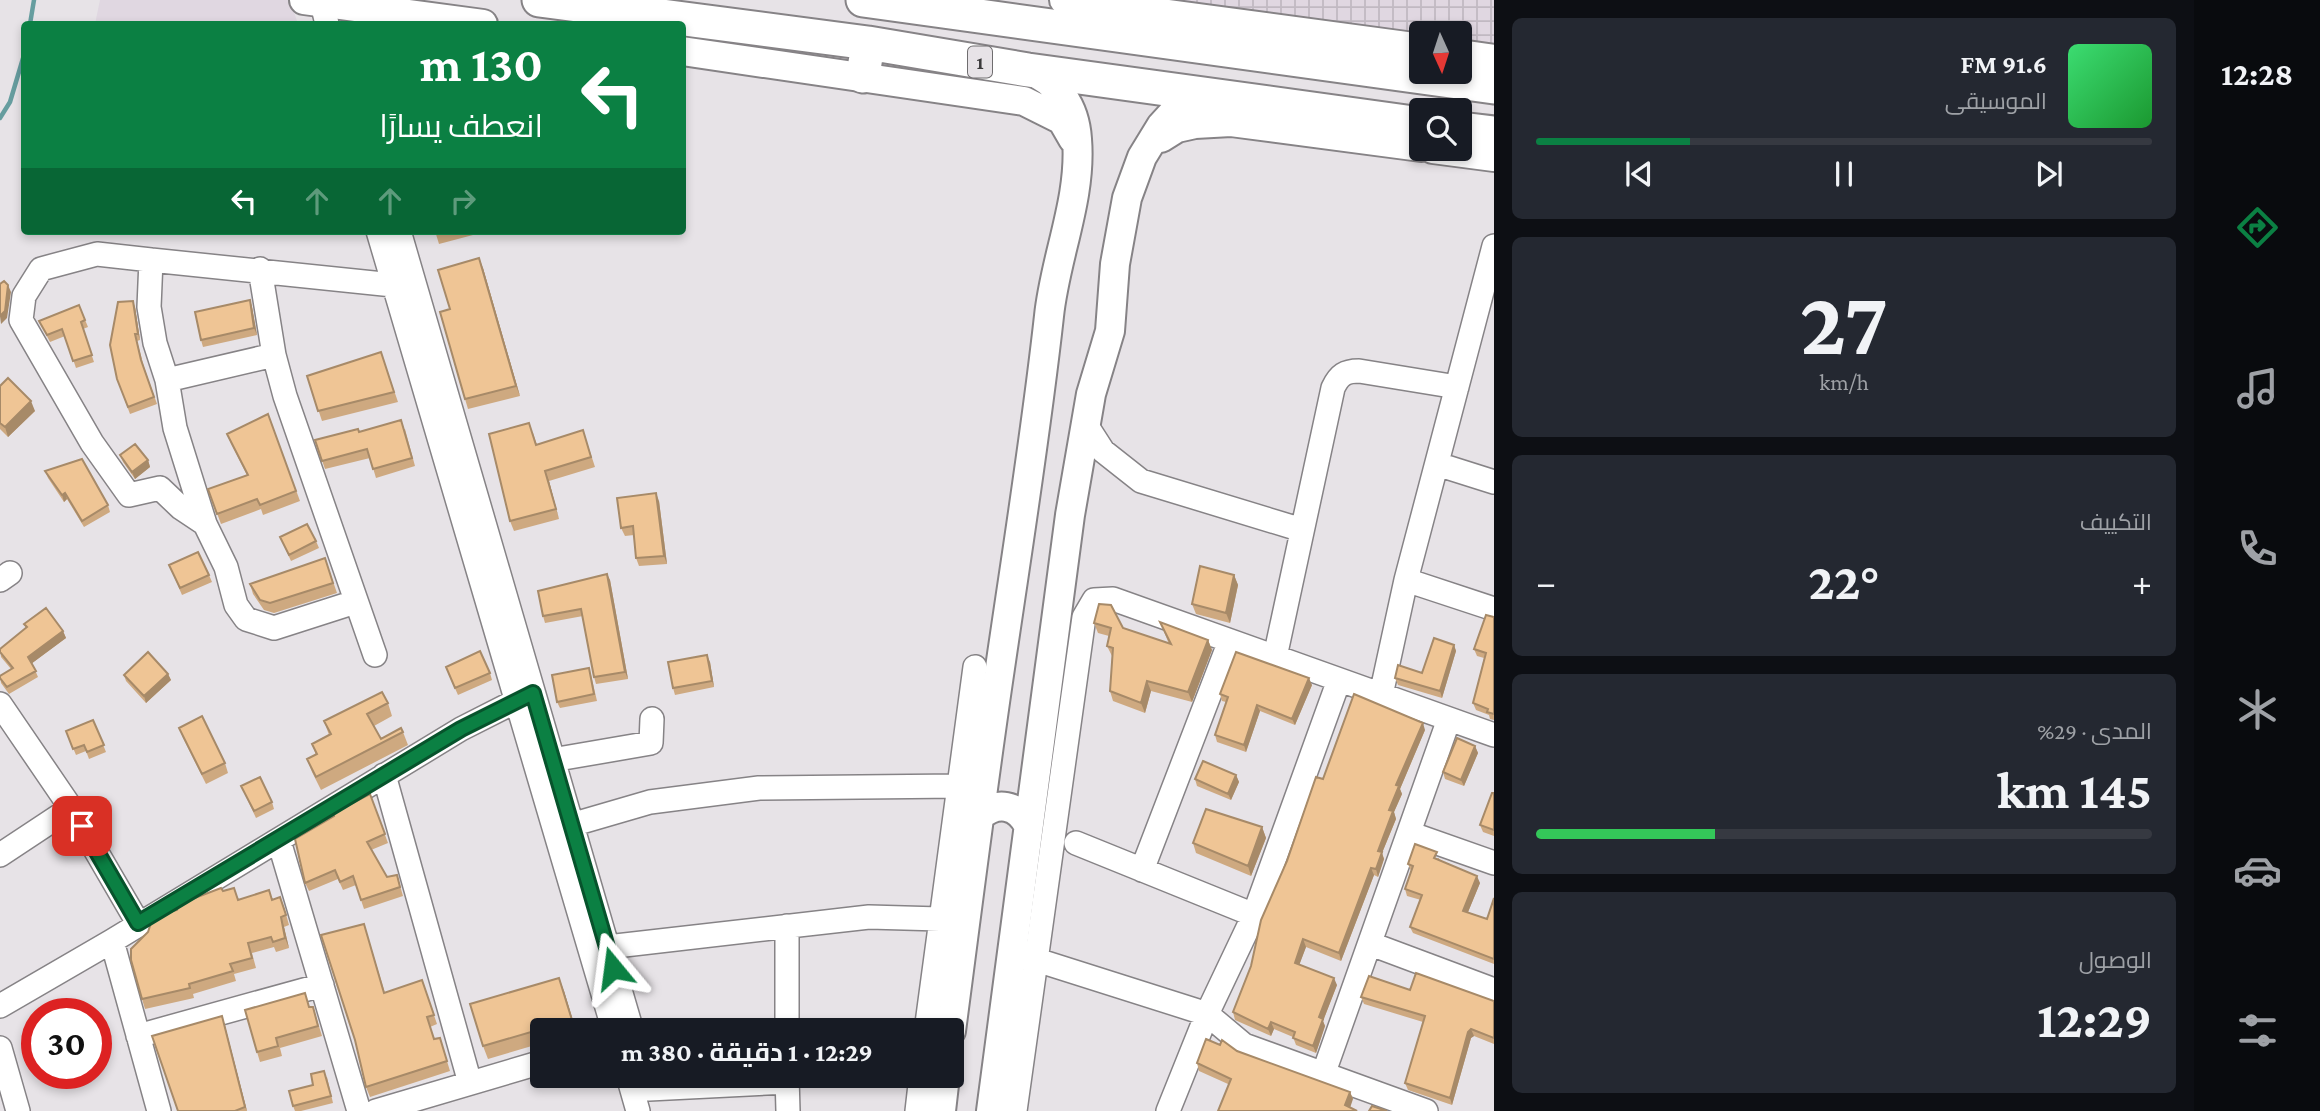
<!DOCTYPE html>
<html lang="ar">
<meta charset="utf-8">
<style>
:root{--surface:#171b24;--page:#242831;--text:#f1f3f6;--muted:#9ea1a6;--line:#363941;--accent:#0b8043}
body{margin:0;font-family:"Crimson Pro",Cairo,serif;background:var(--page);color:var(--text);direction:rtl;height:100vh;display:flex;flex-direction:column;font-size:26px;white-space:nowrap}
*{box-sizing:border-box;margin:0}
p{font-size:23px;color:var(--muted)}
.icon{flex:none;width:38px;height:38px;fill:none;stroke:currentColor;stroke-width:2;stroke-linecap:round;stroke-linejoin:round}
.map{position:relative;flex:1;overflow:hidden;direction:ltr}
.drawer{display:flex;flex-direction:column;gap:18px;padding:18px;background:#0d0f14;width:700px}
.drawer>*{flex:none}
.hud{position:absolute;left:21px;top:21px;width:665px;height:214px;border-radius:7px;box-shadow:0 4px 10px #0003;direction:rtl;background:#0b8043;color:#fff;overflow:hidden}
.needle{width:46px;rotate:177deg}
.controls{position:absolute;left:1409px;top:21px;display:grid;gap:14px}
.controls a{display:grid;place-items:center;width:63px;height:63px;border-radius:7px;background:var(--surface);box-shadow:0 4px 10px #0003;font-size:35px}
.speed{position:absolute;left:21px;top:998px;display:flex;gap:14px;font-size:35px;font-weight:700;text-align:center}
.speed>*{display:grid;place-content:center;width:91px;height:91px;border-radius:50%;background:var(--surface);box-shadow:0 4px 10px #0003;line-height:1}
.speed .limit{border:10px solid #d22;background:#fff;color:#111}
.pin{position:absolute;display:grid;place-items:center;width:60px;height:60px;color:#fff;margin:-30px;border-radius:14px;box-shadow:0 4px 10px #0006}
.me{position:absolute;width:77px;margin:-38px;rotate:344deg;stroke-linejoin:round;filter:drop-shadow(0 0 5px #0008)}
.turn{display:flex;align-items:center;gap:24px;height:147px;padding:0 28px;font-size:32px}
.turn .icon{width:91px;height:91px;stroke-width:2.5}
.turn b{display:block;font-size:49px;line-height:60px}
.lanes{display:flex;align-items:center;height:66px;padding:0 28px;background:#0003;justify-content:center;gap:35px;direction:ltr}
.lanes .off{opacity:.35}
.big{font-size:52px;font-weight:700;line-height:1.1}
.drawer .card{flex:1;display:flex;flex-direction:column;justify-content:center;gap:10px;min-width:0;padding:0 24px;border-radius:10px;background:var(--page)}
.drawer .dial{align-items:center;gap:0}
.dial b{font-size:91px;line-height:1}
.song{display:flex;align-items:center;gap:21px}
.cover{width:84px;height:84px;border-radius:10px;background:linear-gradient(135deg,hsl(140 70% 55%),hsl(130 70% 35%))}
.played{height:7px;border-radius:4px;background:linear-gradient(90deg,var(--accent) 25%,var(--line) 25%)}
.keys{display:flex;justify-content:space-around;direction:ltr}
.heat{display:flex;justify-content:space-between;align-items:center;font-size:38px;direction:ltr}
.charge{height:10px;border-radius:5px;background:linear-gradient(90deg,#34c759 29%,var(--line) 0)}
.trip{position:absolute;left:530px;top:1018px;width:434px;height:70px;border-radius:7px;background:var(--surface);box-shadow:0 4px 10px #0003;font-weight:700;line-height:70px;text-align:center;direction:rtl}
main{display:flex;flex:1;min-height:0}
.tab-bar{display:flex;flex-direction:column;width:126px;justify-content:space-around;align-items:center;background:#090b0e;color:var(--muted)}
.tab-bar .icon{width:49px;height:49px}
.tab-bar .current{color:var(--accent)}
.tab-bar b{font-size:32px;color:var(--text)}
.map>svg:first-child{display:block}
.built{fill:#e0d7e1}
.industrial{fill:url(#industrial-grid)}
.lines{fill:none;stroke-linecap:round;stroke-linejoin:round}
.stream{stroke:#669d9f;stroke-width:4.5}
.minor-casing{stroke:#868386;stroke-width:26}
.major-casing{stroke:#868386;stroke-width:32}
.highway-casing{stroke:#868386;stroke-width:37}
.minor{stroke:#fff;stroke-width:23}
.major{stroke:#fff;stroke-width:28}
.highway{stroke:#fff;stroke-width:33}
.wall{fill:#cea980}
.shaded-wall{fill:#a78a68}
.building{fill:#efc595;stroke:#a78a68;stroke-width:2}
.route-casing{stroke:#07532c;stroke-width:18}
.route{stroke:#0b8043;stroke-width:12}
.labels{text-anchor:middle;stroke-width:7;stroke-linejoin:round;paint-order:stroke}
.shield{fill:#e7e3e7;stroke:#6f6d6f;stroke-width:2}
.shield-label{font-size:19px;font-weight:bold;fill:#3b3a3b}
</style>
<main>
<nav class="tab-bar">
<b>12:28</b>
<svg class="icon current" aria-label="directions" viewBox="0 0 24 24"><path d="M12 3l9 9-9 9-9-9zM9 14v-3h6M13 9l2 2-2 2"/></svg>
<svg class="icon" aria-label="music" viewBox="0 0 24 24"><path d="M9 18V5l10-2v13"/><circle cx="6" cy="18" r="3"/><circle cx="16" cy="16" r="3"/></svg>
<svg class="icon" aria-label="phone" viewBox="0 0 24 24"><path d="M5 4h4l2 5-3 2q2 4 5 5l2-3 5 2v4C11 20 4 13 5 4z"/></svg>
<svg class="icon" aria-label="climate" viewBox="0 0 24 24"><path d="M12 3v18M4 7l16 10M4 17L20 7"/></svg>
<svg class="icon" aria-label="car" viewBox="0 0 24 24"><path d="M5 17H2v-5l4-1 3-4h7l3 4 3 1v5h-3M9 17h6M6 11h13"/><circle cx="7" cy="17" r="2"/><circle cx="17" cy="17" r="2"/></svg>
<svg class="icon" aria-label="filters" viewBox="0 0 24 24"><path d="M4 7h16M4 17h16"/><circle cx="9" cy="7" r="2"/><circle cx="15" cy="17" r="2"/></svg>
</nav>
<section class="drawer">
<div class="card">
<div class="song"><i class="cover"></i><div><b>91.6 FM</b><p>الموسيقى</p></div></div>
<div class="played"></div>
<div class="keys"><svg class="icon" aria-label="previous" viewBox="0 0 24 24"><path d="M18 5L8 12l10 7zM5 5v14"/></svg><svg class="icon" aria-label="pause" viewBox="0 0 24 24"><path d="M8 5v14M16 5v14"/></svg><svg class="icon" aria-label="next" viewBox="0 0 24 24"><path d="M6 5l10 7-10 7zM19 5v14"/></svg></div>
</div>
<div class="card dial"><b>27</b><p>km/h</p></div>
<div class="card"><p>التكييف</p>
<div class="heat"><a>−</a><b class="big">22°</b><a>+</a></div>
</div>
<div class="card"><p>المدى · 29%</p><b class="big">145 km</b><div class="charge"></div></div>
<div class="card"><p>الوصول</p><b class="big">12:29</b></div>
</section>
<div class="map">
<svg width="1494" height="1111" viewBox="0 0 1494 1111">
<defs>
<pattern id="industrial-grid" width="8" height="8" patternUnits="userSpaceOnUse" patternTransform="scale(1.75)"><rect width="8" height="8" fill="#e0d7e1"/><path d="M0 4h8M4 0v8" fill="none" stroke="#c1b9c2"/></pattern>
</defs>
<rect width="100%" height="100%" fill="#e7e3e7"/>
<path class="built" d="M100,0H290L298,24H95Z"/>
<path class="industrial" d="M1159,0H1494V54L1460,49V33H1421V43Z"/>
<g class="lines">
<path class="stream" d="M30,24L34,0
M0,118L10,102L24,55"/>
<defs>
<path id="minor" d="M322,3L327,24
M378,231L614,1031
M399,231L632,1031
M151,260L393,285
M260,269L274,355L285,396L375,655
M167,380L274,355
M1085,423L1103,451L1141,481L1302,530
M1437,464L1494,482
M205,524L175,428L167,380L155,343L149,307L151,260L97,254L41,269L24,296L21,320L92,443L129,495L160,488L181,508L205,524L226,567L236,605L246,619L274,628L355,602
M0,580L10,573
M1406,580L1494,609
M1275,657L1333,388C1339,375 1345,371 1359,371L1457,387
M1381,695L1406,580L1494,246
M0,704L71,808L138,923
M552,760L651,743L652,719
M384,775L470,1083
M571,825L650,802L759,788L959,786
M1409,833L1494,863
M279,841L359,1111
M1076,843L1254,915
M0,855L71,808
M1142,870L1230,641
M787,926V1031
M112,941L159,1111
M1371,944L1494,990
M607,947L869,917L940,919
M1021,955L1207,1014L1244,1045L1426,1111
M0,1006L112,941L461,729L528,695
M926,1031L975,667
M138,1036L322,985
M0,1048L18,1111
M1324,1072L1449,719
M628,1076L638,1111
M787,1076L788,1111
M649,1089L787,1082
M376,1111L542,1062
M917,1111L921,1076
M1015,1111L1084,617L1094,600L1113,599L1494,735
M1168,1111L1207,1014L1254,915L1339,680"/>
<path id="major" d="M304,0L483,24
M1064,0L1421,48
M682,51L1024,101L1062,120L1073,139
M1460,54L1494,59
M1161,138L1177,128L1195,124L1231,122L1421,147
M1433,149L1494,157
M980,816C997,801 1017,804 1028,825
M951,1031C967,910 982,789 1000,668C1017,551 1036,434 1049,316C1055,257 1082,199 1077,139C1075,107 1058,81 1028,70
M941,1111L945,1076
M991,1111L1070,515L1091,394L1110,331L1115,264L1127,198L1142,157L1161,126L1172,114L1196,101L1219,97"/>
<path id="highway" d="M539,0L868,43L1028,70L1421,124
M863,0L1494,87
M863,76L868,43
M1460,129L1494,133"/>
</defs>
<use href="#minor" class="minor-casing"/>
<use href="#major" class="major-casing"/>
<use href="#highway" class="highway-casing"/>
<use href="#minor" class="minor"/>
<use href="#major" class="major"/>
<use href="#highway" class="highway"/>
</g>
<path class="wall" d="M435,231H472L473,235L439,244Z
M483,268L520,396L468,409L465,399L450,309Z
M250,300L252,307L257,335L203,347L201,340Z
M79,305L88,327L83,329L94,362L76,368L65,336L50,342L39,321Z
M135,307L140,340L137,341L144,367L157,404L130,414L117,379Z
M381,352L398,402L322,421L307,376Z
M0,386L35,411L8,437L0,429Z
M268,414L300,501L263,515L261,509L221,524L208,489L247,475L231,444L227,434Z
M405,429L415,466L376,478L370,458L325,469L315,440L359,432Z
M583,430L595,467L549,481L559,519L514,531L510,521L533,433L537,445Z
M120,455L148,460L150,467L135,479L123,462Z
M45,471L108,505L110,512L84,527L67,499L64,502L48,478Z
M659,501L667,564L639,566L636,558L634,535L625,536L621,528Z
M280,537L316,541L319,548L291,561Z
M325,558L337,593L274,613L264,610L253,594L250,584Z
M169,565L209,575L212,582L182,595Z
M607,574L610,580L628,679L596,684L594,677L583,616L545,623L543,616Z
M1234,575L1238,585L1230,623L1196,614L1192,604Z
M1494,617V720L1490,719L1489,715L1476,710L1473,703L1484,658L1477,656L1474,649Z
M1160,622L1208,640L1212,650L1192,702L1151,691L1145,713L1113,701L1110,691L1112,656L1107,646L1109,636L1098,633L1094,623L1123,628L1169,644Z
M24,624L63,631L66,638L32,663L38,677L9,694L1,683L0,676L11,669L1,657L0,649L26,628Z
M1454,645L1456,651L1442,698L1398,685L1395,678L1422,673Z
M710,662L714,687L675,695L673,688Z
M448,673H490L492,680L458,695Z
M168,674L171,680L146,703L126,681L124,675Z
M591,675L597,701L560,708L557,702Z
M1312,685L1295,725L1260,711L1246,752L1217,742L1215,735L1226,702L1222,701L1220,694Z
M388,703L392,716L374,726L381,739L403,732L408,745L321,790L312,772L307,759L316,755L312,744L329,735L324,721Z
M93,720L106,752L89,759L86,751L76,755L66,731Z
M179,728L225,763L228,773L206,784L183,738Z
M1425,730L1400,789L1402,794L1394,812L1396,819L1382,853L1384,859L1378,877L1374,875L1341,961L1306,947L1299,965L1337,985L1323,1021L1325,1026L1316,1053L1296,1045L1293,1037L1274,1029L1271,1036L1235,1020L1233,1012L1323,779Z
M1475,746L1478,753L1464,786L1445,779L1443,772Z
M1236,775L1239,782L1231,800L1197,786L1195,779Z
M241,786L272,802L274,809L256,818Z
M1494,793V836L1483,832L1480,825Z
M370,794L388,843L371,850L387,877L397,875L403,896L364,909L356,885L343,890L338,879L309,891L305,883Z
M1262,827L1266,838L1251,876L1196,853L1193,843Z
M1439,858V859L1480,883L1468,912L1487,919L1494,898V964L1413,933L1410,927L1421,900L1407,896L1405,889L1411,871L1408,864Z
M223,891L239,900H272L284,907L289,925L284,927L289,948L276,952L274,947L252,953L256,968L234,974L236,981L193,994L194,998L145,1009L142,999L177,910Z
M364,924L385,993L422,980L437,1024L430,1027L434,1039L440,1038L450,1071L370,1097L366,1087Z
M1410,990L1494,1001V1044L1474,1036L1471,1038L1452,1105L1408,1090L1405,1083L1423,1022L1364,1004L1361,997Z
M564,991L576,1031H542V1043L488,1059L483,1046Z
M310,1007H313L322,1036L280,1048L282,1056L260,1062L257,1052Z
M225,1026L247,1111H178Z
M1220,1045L1350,1092L1353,1099L1228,1084L1199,1071L1197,1063Z
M327,1077L333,1103L301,1111H295L293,1106L313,1085Z"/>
<path class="shaded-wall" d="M479,258L483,268L520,396L516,386Z
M8,285L11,292L7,318L1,324L0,316Z
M250,300L252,307L257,335L254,328Z
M133,301L135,307L140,340L138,334Z
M31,401L35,411L8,437L5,427Z
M148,460L150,467L135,479L132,472Z
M545,471L549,481L559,519L556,509Z
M65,493L67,499L64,502L62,495Z
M656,493L659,501L667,564L664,556Z
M607,574L610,580L628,679L625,672Z
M1234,575L1238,585L1230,623L1226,613Z
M63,631L66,638L31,664L28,657Z
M1208,640L1212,650L1192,702L1188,692Z
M1454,645L1456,651L1442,698L1440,691Z
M707,655L710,662L714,687L712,681Z
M168,674L171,680L146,703L144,696Z
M1309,678L1312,685L1295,725L1292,719Z
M1147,681L1151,691L1145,713L1141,703Z
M1257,705L1260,711L1246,752L1244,745Z
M1423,723L1425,730L1400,789L1402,794L1394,812L1396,819L1382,853L1384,859L1378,877L1376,869L1378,851L1396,785Z
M1475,746L1478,753L1464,786L1461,780Z
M1236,775L1239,782L1231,800L1228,794Z
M1262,827L1266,838L1251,876L1248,866Z
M1371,868L1374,875L1341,961L1339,953Z
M1477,876L1480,883L1466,917L1463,911Z
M281,917L284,927L289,948L285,938Z
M1303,939L1306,947L1297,971L1295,963Z
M559,978L564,991L576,1031L572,1020Z
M1334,978L1337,985L1323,1021L1325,1026L1316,1053L1313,1046L1319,1017Z
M222,1016L225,1026L247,1111L245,1107Z
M1271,1022L1274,1029L1271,1036L1268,1029Z
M1471,1029L1474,1036L1471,1038L1452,1105L1450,1098L1468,1032Z
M1350,1092L1353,1099L1349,1111L1345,1105Z"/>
<path class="building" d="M479,258L516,386L465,399L440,312L450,309L438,270Z
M4,281L8,285L5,311L0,316V284Z
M250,300L254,328L201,340L195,312Z
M133,301L138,334H135L141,360L154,397L128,407L117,379L110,345L118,302Z
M79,305L85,320L81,322L92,355L73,361L62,329L47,335L39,321Z
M381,352L394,392L318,411L307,376Z
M8,378L31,401L5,427L0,423V386Z
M268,414L296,491L260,505L257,499L217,514L208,489L248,475L227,434Z
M401,420L412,458L373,469L367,449L322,461L315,440L358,429L359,432Z
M529,423L536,445L583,430L591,457L545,471L556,509L510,521L489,434Z
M135,444L148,460L132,472L120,455Z
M82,459L108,505L82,521L65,493L62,495L45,471Z
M656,493L664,556L636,558L633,526L621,528L617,498Z
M307,524L316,541L289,555L280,537Z
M198,552L209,575L180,588L169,565Z
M325,558L333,583L270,603L260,600L250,584Z
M1200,566L1234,575L1226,613L1192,604Z
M607,574L625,672L594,677L581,609L543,616L538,591Z
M1099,604L1111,605L1123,628L1171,644L1160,622L1208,640L1188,692L1147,681L1141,703L1110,691L1113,648L1107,646L1111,628L1094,623Z
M46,608L63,631L28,657L36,671L7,687L0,678V676L13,668L0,652V649L27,627L24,624Z
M1486,615L1494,617V714L1487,712L1488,709L1473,703L1486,653L1474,649Z
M1434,638L1454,645L1440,691L1395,678L1398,665L1422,673Z
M480,651L490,673L455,688L446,667Z
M148,652L168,674L144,696L124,675Z
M1236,652L1309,678L1292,719L1257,705L1244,745L1215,735L1228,697L1220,694Z
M707,655L712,681L673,688L668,662Z
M589,668L594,694L557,702L552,675Z
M382,692L388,703L367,714L381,739L401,728L403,732L316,777L307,759L317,754L312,744L331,734L324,721Z
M1354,694L1423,723L1396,785L1399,786L1389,810L1393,811L1378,851L1382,852L1376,869L1371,868L1339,953L1303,939L1295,963L1334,978L1319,1017L1323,1019L1313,1046L1293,1038L1295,1032L1271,1022L1268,1029L1233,1012L1251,966L1261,920L1287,861L1316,777L1323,779Z
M202,716L225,763L202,774L179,728Z
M93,720L104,745L87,752L84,745L73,749L66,731Z
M1457,738L1475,746L1461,780L1443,772Z
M1203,761L1236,775L1228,794L1195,779Z
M260,777L272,802L254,811L241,786Z
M1492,793H1494V830L1480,825Z
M370,794L385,834L367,842L387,877L397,875L400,887L361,900L353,876L340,882L335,870L305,883L295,839L334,816L333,813Z
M1206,809L1262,827L1248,866L1193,843Z
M1415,844L1437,852L1434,858L1477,876L1463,911L1487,919L1494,898V959L1410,927L1422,895L1405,889L1413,866L1408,864Z
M221,888L223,891L234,888L238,900L269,890L272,900L280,897L286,915L281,917L285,938L273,942L271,937L248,943L252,958L230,964L233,971L189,984L190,988L142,999L131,960V949L148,932L151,923L162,914L177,910L179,904Z
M364,924L384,993L422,980L434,1015L427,1017L434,1039L440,1038L447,1061L366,1087L355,1040L321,935Z
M1416,973L1494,1001V1038L1471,1029L1468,1032L1450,1098L1405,1083L1425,1016L1361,997L1369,976L1410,990Z
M559,978L572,1020L483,1046L470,1004Z
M305,993L309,1007H313L318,1026L276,1038L278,1046L257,1052L245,1010Z
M222,1016L245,1107L235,1111H178L152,1036Z
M1206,1039L1220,1045L1222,1040L1237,1051L1350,1092L1345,1105L1357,1111H1218L1231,1079L1197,1063Z
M324,1071L331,1096L293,1106L289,1091L313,1085L311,1074Z
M1372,1106L1387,1111H1369Z"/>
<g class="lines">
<defs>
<path id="route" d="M82,826L138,923L461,729L533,693L613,968"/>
</defs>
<use href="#route" class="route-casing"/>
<use href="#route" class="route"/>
</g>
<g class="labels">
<rect class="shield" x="968" y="46.5" width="24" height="31" rx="5"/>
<g class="shield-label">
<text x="980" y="69">1</text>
</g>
</g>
</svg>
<div class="controls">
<a><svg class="needle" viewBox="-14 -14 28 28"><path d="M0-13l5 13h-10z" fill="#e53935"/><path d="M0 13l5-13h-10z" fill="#9ea1a6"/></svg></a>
<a><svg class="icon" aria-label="search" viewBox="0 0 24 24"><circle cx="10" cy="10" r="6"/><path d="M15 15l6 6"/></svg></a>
</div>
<div class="speed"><div class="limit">30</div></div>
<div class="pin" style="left:82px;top:826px;background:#d93025"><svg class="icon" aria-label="arrive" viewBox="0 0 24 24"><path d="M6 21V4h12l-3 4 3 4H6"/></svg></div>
<svg class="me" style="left:613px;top:968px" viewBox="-20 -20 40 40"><path d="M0-17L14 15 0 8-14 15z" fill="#0b8043" stroke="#fff" stroke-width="4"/></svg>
<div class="trip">12:29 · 1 دقيقة · 380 m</div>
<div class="hud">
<div class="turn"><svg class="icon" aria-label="left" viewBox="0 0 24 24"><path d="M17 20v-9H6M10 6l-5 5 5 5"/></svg><div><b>130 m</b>انعطف يسارًا</div></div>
<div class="lanes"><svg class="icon" aria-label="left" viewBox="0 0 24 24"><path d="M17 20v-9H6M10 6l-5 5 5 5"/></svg><svg class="icon off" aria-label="ahead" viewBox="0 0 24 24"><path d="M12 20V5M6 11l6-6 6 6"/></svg><svg class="icon off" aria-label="ahead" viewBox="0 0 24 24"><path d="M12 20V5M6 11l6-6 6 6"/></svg><svg class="icon off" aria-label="right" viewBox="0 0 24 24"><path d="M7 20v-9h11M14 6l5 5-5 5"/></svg></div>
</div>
</div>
</main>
